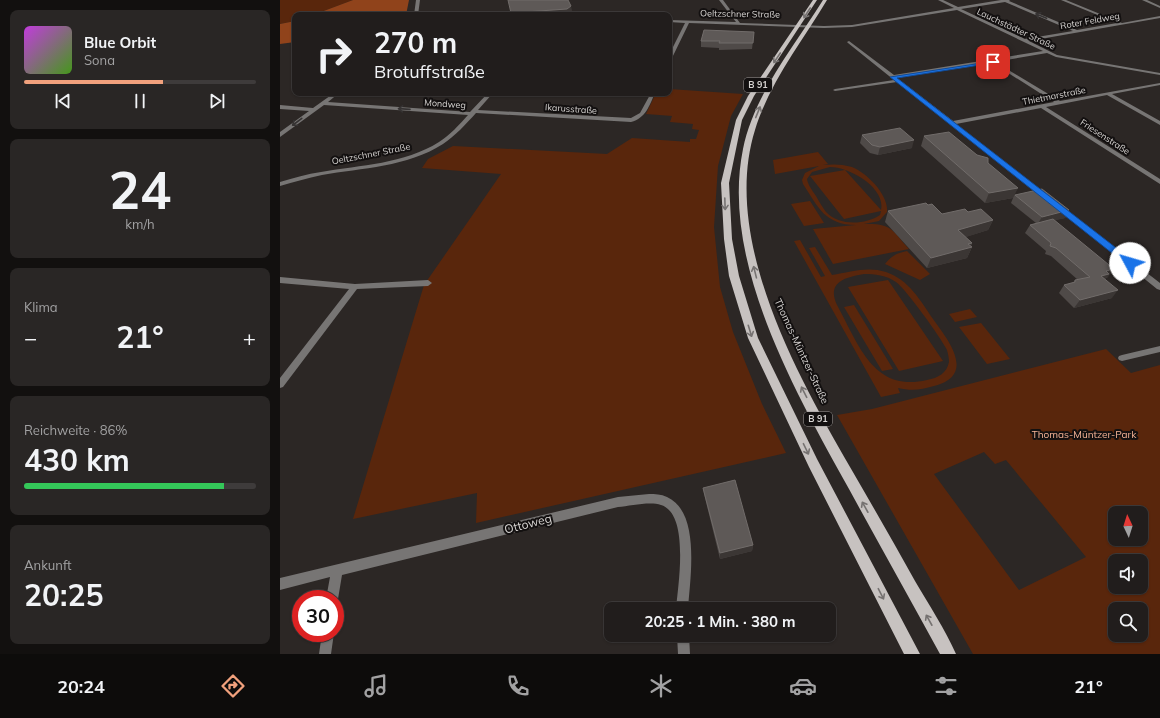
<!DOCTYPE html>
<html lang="de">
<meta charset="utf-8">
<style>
:root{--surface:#211d1c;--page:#292625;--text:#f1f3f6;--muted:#a2a2a3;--line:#3e3b3b;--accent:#f1a17d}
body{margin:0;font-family:Mulish,sans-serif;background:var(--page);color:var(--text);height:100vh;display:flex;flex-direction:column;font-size:15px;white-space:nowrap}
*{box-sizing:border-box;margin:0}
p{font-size:13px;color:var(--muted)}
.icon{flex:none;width:22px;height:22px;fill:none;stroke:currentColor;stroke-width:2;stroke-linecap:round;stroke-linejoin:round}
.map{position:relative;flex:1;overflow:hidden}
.panel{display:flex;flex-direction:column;gap:10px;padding:10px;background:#12100f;width:280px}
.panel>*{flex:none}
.hud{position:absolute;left:12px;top:12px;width:380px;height:84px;border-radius:8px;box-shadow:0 1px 3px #0004,0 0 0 1px var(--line);background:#211d1c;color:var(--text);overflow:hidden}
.needle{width:26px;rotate:356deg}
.buttons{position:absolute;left:828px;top:506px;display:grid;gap:8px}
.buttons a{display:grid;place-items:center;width:40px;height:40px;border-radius:8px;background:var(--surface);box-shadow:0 1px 3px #0004,0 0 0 1px var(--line);font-size:20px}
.speed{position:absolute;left:12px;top:590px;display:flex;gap:8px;font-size:20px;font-weight:700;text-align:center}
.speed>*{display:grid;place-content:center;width:52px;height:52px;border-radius:50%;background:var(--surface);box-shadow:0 1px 3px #0004,0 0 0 1px var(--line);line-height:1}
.speed .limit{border:6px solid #d22;background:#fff;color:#111}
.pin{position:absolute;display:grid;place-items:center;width:34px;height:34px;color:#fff;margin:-17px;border-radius:8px;box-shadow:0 2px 6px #0006}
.me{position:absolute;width:44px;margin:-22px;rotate:309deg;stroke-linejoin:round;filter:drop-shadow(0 0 3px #0008)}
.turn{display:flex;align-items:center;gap:14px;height:84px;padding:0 16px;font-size:18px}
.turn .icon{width:52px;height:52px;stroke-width:2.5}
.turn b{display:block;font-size:28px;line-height:34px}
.big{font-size:30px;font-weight:700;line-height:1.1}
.panel .card{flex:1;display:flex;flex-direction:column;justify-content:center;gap:6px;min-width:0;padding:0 14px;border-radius:8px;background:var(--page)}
.panel .dial{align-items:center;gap:0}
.dial b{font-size:52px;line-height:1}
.song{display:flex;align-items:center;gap:12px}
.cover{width:48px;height:48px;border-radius:6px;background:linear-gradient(135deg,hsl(290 70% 55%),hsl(100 70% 35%))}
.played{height:4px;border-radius:2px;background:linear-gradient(90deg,var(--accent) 60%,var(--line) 60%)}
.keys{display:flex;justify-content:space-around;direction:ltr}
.heat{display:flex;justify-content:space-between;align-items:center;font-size:22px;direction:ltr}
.charge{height:6px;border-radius:3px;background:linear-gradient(90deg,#34c759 86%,var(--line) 0)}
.trip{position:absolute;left:324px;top:602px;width:232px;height:40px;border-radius:8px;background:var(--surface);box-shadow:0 1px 3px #0004,0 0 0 1px var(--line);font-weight:700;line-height:40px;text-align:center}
.tabs{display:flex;height:64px;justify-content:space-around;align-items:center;background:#0d0c0b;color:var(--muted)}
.tabs .icon{width:28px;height:28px}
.tabs .current{color:var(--accent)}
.tabs b{font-size:18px;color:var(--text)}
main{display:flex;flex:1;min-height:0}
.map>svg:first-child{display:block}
.green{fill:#59260c;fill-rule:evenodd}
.forest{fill:#90431b}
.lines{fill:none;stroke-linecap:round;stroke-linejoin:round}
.minor{fill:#777574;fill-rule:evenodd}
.primary{fill:#c7c2c0;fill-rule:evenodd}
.wall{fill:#4f4a48}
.shaded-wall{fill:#3b3634}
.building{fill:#5e5957;stroke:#716c6a}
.oneway{stroke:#767271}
.oneway2{stroke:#363333}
.route{fill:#1a73e8;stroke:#114b97}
.labels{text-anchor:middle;stroke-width:4;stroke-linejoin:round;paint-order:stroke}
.far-street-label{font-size:9px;fill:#d7d4d2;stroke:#131010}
.shield{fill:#131010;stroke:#9c9998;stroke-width:1}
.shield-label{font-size:9px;font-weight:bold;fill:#d7d4d2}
.street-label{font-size:10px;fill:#d7d4d2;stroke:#131010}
.park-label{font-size:10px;fill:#f8b597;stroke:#131010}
.near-street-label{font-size:12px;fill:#d7d4d2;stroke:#131010}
</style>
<main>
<section class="panel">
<div class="card">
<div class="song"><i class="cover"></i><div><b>Blue Orbit</b><p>Sona</p></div></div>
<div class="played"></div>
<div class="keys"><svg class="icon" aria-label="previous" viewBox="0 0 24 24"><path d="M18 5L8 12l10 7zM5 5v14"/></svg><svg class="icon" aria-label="pause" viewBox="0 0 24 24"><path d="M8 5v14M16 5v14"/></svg><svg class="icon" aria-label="next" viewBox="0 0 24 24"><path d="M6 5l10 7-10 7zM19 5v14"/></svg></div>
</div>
<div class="card dial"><b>24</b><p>km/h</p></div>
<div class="card"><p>Klima</p>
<div class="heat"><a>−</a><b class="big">21°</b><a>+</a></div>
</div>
<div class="card"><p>Reichweite · 86%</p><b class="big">430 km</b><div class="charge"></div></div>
<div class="card"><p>Ankunft</p><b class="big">20:25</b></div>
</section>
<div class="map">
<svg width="880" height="654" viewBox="0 0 880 654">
<rect width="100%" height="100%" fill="#2c2725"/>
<path class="green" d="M0,0H73L33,15H15V21L0,24Z
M389,89L463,94L451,116L438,166L434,227L440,287L453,332L482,404L506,453L196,523L197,493L73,519L144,285L221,174L142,168L148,159L173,146L327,154L352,138L410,142V139H416L419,130L412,129L413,124L390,122L392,116L366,114L376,93H389Z
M538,152L548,164L543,165C553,164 562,164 572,167C587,173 609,195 607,212L599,221L584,224C612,223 612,230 629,249L553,264L533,229L576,225C545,225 538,207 523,184L522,180L525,173L539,166L495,174L493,160ZM550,167C570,167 606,188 601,210L565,170L530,176L564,219L601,211L600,215C585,225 559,226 546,212C542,207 539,201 536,196C532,190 528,185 527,179L532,172Z
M530,201L544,223L524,226L511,204Z
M520,240L541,277L545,276L529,248L535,247L552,275C570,272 588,266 606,272C629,280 640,300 653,319C668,340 697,375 654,386C641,390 631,391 618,388L620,393L601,397L514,241ZM584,274C595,274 606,275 616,282C626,289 661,338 667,350C668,354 669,358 669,362C667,373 658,378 647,380C593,393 578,343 557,305C546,282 566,277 584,274Z
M627,251L650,274L640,280L605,264C611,256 617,253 627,251Z
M608,280L663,361L619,371L568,287Z
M574,305L613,369L602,371L564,307Z
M690,309L697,317L675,322L669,314Z
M701,323L730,359L707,364L679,327Z
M826,349L851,373L880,365V654H693L557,415L592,409ZM704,452L715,464L726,460L806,557L739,590L654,474ZM835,513H861V539H835ZM835,561H861V587H835ZM835,609H861V635H835Z"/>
<path class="forest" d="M73,0H129L126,15H33Z
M15,21V42L0,44V24Z"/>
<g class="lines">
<path class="minor" d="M136,0H140L138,15H134Z
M439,0H443L460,23L544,26L572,25L674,8L658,0H663L678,7L721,0H730L729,1L797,30L837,23L781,0H786L842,23L880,16V18L749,41L777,55L880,73V75L776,57L767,53L715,62L780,101L880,83V85L832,94L880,121V125L827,95L766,107L880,179V184L761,108L676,124L768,196L765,198L763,197L617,82L555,91L553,90L555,89L614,80L568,43L567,42L569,41L614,75L763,51L677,10L572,27L544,28L409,23L391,60L389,61V55L405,23L389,22V20L456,22ZM725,2L793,31L745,39L681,9ZM711,62L774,102L673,121L617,78Z
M862,0H867L880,6V8Z
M54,93H59L48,102L190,112L208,93H213L198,110L351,118L360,113L371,93H375C369,106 366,118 351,122L196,113C186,124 175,136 163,144C127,167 82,168 42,175C27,178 14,182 0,186V182C14,178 27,174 41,172C81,165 124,164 159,142C170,135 179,125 188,115L44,105L0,137V132L29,111L0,109V105L33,108Z
M779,205L880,283V290L877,289L777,208V206Z
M0,277L75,284L148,280L152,283L148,286L77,289L3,387L0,388V378L69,289L0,283Z
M880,346V352L842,361L839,360L838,358L839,356L842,355Z
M369,494C375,494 381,494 387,497C421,512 410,579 408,609H396C398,586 410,514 381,505C370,501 350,506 338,507L62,575L58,599L55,604V599H46L50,577L0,590V578L338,497Z
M42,633H54L51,654H39Z
M397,635H409L410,654H398Z"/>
<path class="primary" d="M533,0H537L474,96L462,120L449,183L452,239L459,276L478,338L537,459L640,654H624L529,467L468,338L449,276L444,239L441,183L456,120L468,96Z
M543,0H547C522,42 489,83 475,130C441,239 517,375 570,467C592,505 614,543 635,581C649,605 665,629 676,654H660C630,599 599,544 569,489C516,393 440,262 463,149C474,94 514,47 543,0Z"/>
</g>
<path class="wall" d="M474,32L472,49L439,50V48L421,47V41Z
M582,135L632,148L598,155L590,153L580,143Z
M644,136L708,163L735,195L789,210L785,218L774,220L828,277L826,278L825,279L832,298L794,308L779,293L784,285L793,283L795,280H798L771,256L765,254L766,251L745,233L750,225L756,223L731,203L733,198L705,203L641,146Z
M648,205L662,214L688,212L713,220L708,230L685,237L692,243L691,246L692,247L687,258L647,268L605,222L608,211Z
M423,488L473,545L472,551L440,559L424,494Z"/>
<path class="shaded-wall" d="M291,6L293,15H232L231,13Z
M634,140L632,148L598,155L600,147Z
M738,188L733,198L705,203L709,193Z
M789,210L785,218L757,225L762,217Z
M713,220L708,230L674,241L678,230Z
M692,243L690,247H692L687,258L647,268L651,258Z
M834,269L828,277L826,278L823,282L821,276L826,271Z
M838,290L832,298L794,308L800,300Z
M473,545L472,551L440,559V553Z"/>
<path class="building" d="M228,0H288L291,6L287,9L231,13Z
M424,30L474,32L473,43H439L440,41H421Z
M620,128L634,140L600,147L592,145L582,135Z
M669,132L697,155L708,158V163L738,188L709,193L644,136Z
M762,189L789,210L762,217L735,195Z
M646,203L648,205L652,204L662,214L685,209L688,212L701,209L713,220L678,230L692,243L688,244L692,247L651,258L608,211Z
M773,219L834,269L826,271L829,274L821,276L838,290L800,300L784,285L795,282V280L810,277L776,248L770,246L771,243L750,225Z
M455,480L473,545L440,553L423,488Z"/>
<defs><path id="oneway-shaft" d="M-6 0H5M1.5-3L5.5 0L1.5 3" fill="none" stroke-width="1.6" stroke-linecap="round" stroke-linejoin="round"/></defs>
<g class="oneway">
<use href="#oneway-shaft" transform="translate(527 13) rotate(123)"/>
<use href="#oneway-shaft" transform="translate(497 58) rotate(124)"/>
<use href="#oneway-shaft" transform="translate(478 112) rotate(-68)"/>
<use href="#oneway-shaft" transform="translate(445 204) rotate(88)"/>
<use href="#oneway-shaft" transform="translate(475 272) rotate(-104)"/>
<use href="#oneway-shaft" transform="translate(470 331) rotate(73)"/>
<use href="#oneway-shaft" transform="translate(524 392) rotate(-117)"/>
<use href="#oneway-shaft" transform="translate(526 449) rotate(64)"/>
<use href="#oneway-shaft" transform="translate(585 507) rotate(-119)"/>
<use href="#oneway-shaft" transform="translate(601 594) rotate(63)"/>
<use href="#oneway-shaft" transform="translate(649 620) rotate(-119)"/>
</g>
<g class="oneway2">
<use href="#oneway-shaft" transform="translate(761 16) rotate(-157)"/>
<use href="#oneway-shaft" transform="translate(124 109) rotate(-176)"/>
<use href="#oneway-shaft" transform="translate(17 122) rotate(143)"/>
</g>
<path class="route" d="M715,61L713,63L617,78L853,261V265H847L610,77Z"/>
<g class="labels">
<g class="far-street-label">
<text transform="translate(460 14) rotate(1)" y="3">Oeltzschner Straße</text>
<text transform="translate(810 21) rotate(-10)" y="3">Roter Feldweg</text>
<text transform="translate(736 29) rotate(25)" y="3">Lauchstädter Straße</text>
<text transform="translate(774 96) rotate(-11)" y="3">Thietmarstraße</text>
<text transform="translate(165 104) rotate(4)" y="3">Mondweg</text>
<text transform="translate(291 109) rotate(4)" y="3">Ikarusstraße</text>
<text transform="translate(825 137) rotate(33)" y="3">Friesenstraße</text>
<text transform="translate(91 154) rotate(-11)" y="3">Oeltzschner Straße</text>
</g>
<g class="shield">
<rect x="464" y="78" width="28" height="14" rx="3"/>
<rect x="524" y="412" width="28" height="14" rx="3"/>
</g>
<g class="shield-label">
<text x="478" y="88">B 91</text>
<text x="538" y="422">B 91</text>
</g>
<g class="street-label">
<text transform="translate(522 351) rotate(65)" y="4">Thomas-Müntzer-Straße</text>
</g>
<g class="park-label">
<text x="804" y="438">Thomas-Müntzer-Park</text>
</g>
<g class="near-street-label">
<text transform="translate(248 524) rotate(-14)" y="4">Ottoweg</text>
</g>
</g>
</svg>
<div class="buttons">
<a><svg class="needle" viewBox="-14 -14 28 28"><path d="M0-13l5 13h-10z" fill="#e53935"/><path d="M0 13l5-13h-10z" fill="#a2a2a3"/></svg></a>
<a><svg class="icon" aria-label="sound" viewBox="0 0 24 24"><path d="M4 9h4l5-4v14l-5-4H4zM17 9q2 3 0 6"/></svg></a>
<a><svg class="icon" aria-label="search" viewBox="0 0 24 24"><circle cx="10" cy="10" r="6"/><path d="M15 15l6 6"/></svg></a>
</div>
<div class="speed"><div class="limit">30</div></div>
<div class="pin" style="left:713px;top:62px;background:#d93025"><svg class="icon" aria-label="arrive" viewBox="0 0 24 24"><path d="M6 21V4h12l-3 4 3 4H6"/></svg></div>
<svg class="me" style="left:850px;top:263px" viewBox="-20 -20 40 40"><circle r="19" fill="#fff"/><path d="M0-13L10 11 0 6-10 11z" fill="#1a73e8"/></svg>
<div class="trip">20:25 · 1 Min. · 380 m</div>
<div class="hud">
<div class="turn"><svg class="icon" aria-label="right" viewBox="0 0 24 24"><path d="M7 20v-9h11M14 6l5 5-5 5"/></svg><div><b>270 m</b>Brotuffstraße</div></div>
</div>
</div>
</main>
<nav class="tabs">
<b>20:24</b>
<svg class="icon current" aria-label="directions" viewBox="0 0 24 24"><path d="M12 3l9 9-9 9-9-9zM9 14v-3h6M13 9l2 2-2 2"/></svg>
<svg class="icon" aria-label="music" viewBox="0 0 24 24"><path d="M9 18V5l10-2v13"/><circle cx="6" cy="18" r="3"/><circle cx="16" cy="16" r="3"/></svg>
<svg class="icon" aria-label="phone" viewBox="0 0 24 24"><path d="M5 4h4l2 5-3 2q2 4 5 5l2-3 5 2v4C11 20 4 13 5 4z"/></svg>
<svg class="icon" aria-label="climate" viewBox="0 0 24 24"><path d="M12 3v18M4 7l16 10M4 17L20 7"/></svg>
<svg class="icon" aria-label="car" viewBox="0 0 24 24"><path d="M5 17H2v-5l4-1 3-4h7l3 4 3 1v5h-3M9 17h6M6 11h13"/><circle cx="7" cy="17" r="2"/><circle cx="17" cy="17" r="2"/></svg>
<svg class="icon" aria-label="filters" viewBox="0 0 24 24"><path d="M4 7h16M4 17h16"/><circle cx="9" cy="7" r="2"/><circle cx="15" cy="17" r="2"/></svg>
<b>21°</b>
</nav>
